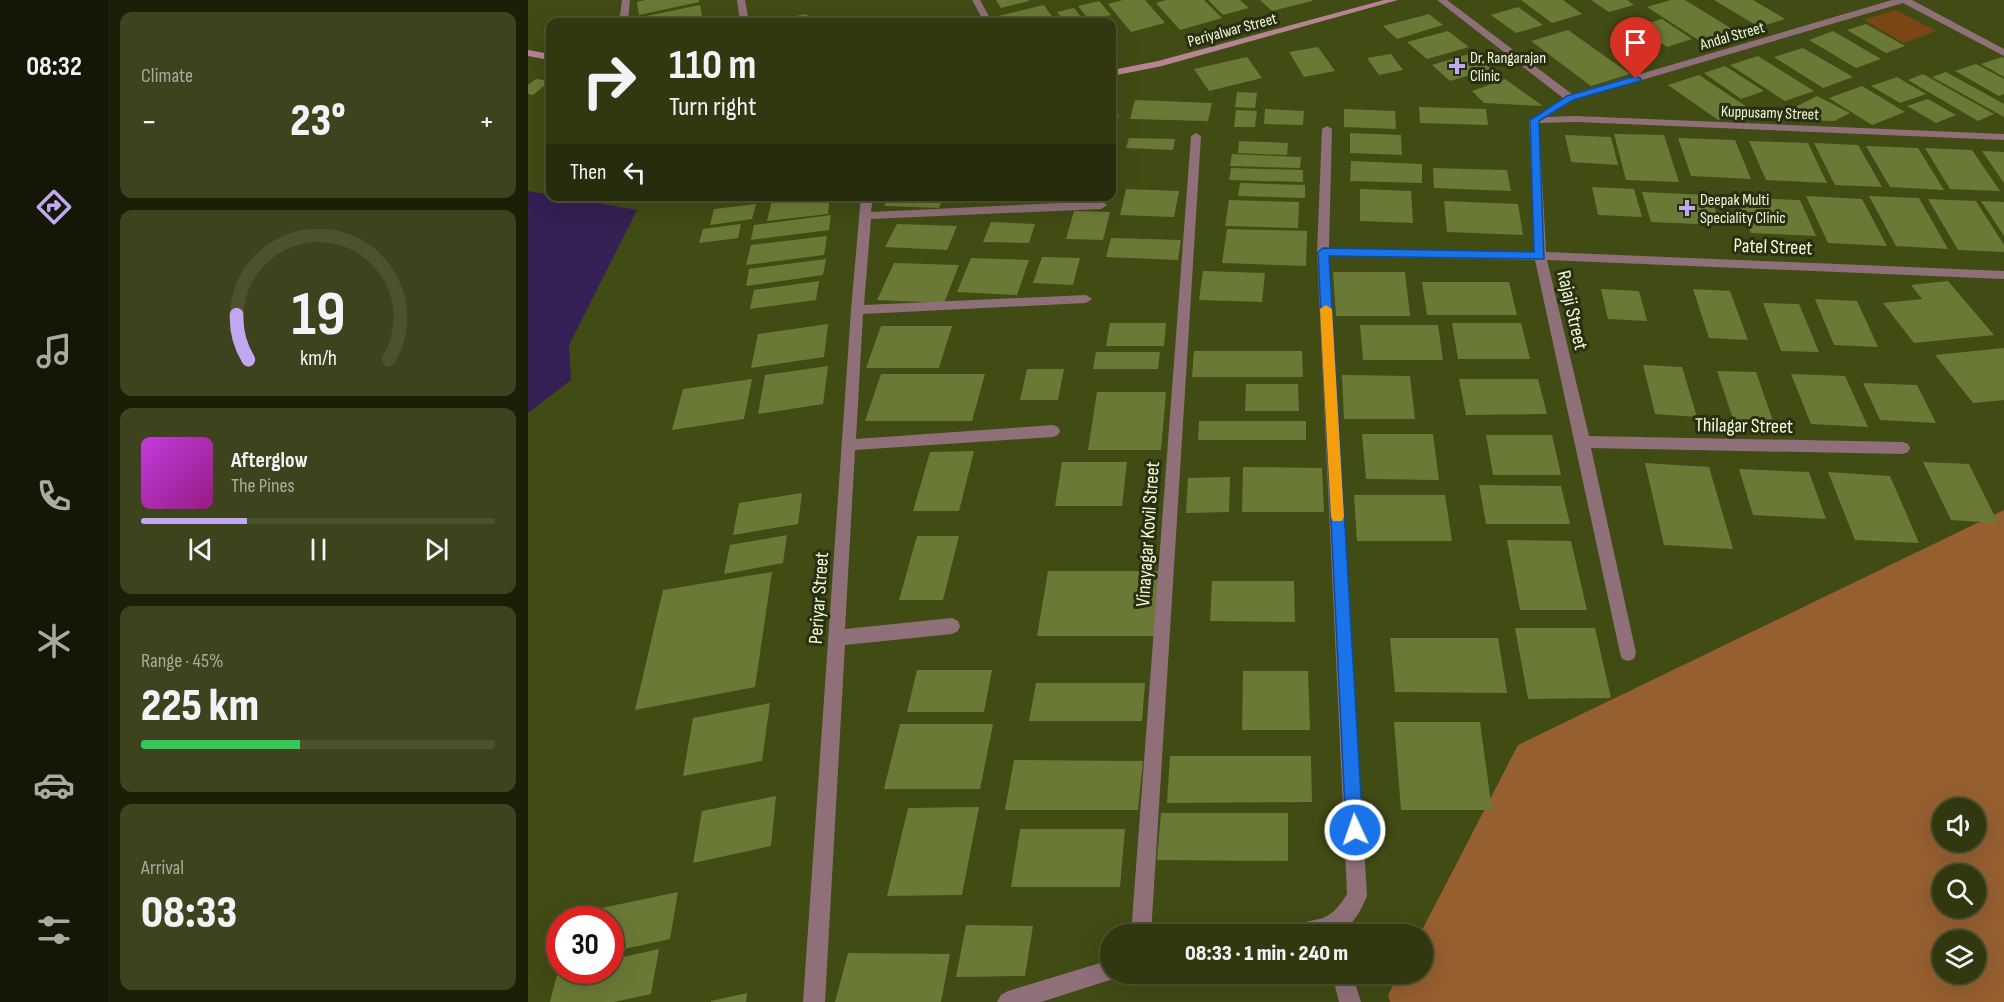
<!DOCTYPE html>
<meta charset="utf-8">
<style>
:root{--surface:#31380f;--page:#3d431d;--text:#f1f3f6;--muted:#a8ac9e;--line:#4c522f;--accent:#c2a8f3}
body{margin:0;font-family:"Sofia Sans Condensed",sans-serif;background:var(--page);color:var(--text);height:100vh;display:flex;flex-direction:column;font-size:22px;white-space:nowrap}
*{box-sizing:border-box;margin:0}
p{font-size:20px;color:var(--muted)}
.icon{flex:none;width:33px;height:33px;fill:none;stroke:currentColor;stroke-width:2;stroke-linecap:round;stroke-linejoin:round}
.map{position:relative;flex:1;overflow:hidden}
.panel{display:flex;flex-direction:column;gap:12px;padding:12px;background:#1b1f08;width:420px}
.panel>*{flex:none}
.hud{position:absolute;left:18px;top:18px;width:570px;height:183px;border-radius:12px;box-shadow:0 6px 24px #0002,0 0 0 2px var(--line);background:#31380f;color:var(--text);overflow:hidden}
.tools{position:absolute;left:1404px;top:798px;display:grid;gap:12px}
.tools a{display:grid;place-items:center;width:54px;height:54px;border-radius:50%;background:var(--surface);box-shadow:0 6px 24px #0002,0 0 0 2px var(--line);font-size:30px}
.speed{position:absolute;left:18px;top:906px;display:flex;gap:12px;font-size:30px;font-weight:700;text-align:center}
.speed>*{display:grid;place-content:center;width:78px;height:78px;border-radius:50%;background:var(--surface);box-shadow:0 6px 24px #0002,0 0 0 2px var(--line);line-height:1}
.speed .limit{border:9px solid #d22;background:#fff;color:#111}
.pin{position:absolute;display:grid;place-items:center;width:51px;height:51px;color:#fff;margin:-62px -26px;border-radius:50% 50% 50% 0;rotate:-45deg;box-shadow:0 0 6px #0007}
.pin .icon{rotate:45deg}
.me{position:absolute;width:66px;margin:-33px;rotate:357deg;stroke-linejoin:round;filter:drop-shadow(0 0 4px #0008)}
.turn{display:flex;align-items:center;gap:21px;height:126px;padding:0 24px;font-size:27px}
.turn .icon{width:78px;height:78px;stroke-width:2.5}
.turn b{display:block;font-size:42px;line-height:51px}
.then{display:flex;align-items:center;height:57px;padding:0 24px;background:#0003;gap:12px;font-size:22px}
.big{font-size:45px;font-weight:800;line-height:1.1}
.panel .widget{flex:1;display:flex;flex-direction:column;justify-content:center;gap:9px;min-width:0;padding:0 21px;border-radius:12px;background:var(--page)}
.panel .dial{align-items:center;gap:0}
.dial svg{height:156px;overflow:visible;fill:none;stroke:var(--line);stroke-width:7;stroke-linecap:round;text-anchor:middle}
.dial text{fill:var(--text);stroke:none}
.song{display:flex;align-items:center;gap:18px}
.cover{width:72px;height:72px;border-radius:9px;background:linear-gradient(135deg,hsl(290 70% 55%),hsl(310 70% 35%))}
.played{height:6px;border-radius:3px;background:linear-gradient(90deg,var(--accent) 30%,var(--line) 30%)}
.keys{display:flex;justify-content:space-around;direction:ltr}
.heat{display:flex;justify-content:space-between;align-items:center;font-size:33px;direction:ltr}
.charge{height:9px;border-radius:4px;background:linear-gradient(90deg,#34c759 45%,var(--line) 0)}
.trip{position:absolute;left:572px;top:924px;width:333px;height:60px;border-radius:30px;background:var(--surface);box-shadow:0 6px 24px #0002,0 0 0 2px var(--line);font-weight:800;line-height:60px;text-align:center}
main{display:flex;flex:1;min-height:0}
.tabs{display:flex;flex-direction:column;width:108px;justify-content:space-around;align-items:center;background:#141606;color:var(--muted)}
.tabs .icon{width:42px;height:42px}
.tabs .on{color:var(--accent)}
.tabs b{font-size:27px;color:var(--text)}
.map>svg:first-child{display:block}
.green{fill:#794614}
.forest{fill:#955f30;fill-rule:evenodd}
.water{fill:#351f54}
.building{fill:#6b7936}
.lines{fill:none;stroke-linecap:round;stroke-linejoin:round}
.street{fill:#8f6f78;fill-rule:evenodd}
.secondary{fill:#b68593;fill-rule:evenodd}
.route{fill:#1a73e8;stroke:#114b97;stroke-width:1.5}
.slow{fill:#f59e0b}
.poi-dot{fill:#c2a8f3;stroke:#292f12;stroke-width:2}
.labels{text-anchor:middle;stroke-width:6;stroke-linejoin:round;paint-order:stroke}
.far-street-label{font-size:16px;fill:#f1fbd6;stroke:#292f12}
.far-poi-label{font-size:16px;fill:#f1fbd6;stroke:#292f12;text-anchor:start}
.street-label{font-size:20px;fill:#f1fbd6;stroke:#292f12}
</style>
<main>
<nav class="tabs">
<b>08:32</b>
<svg class="icon on" aria-label="directions" viewBox="0 0 24 24"><path d="M12 3l9 9-9 9-9-9zM9 14v-3h6M13 9l2 2-2 2"/></svg>
<svg class="icon" aria-label="music" viewBox="0 0 24 24"><path d="M9 18V5l10-2v13"/><circle cx="6" cy="18" r="3"/><circle cx="16" cy="16" r="3"/></svg>
<svg class="icon" aria-label="phone" viewBox="0 0 24 24"><path d="M5 4h4l2 5-3 2q2 4 5 5l2-3 5 2v4C11 20 4 13 5 4z"/></svg>
<svg class="icon" aria-label="climate" viewBox="0 0 24 24"><path d="M12 3v18M4 7l16 10M4 17L20 7"/></svg>
<svg class="icon" aria-label="car" viewBox="0 0 24 24"><path d="M5 17H2v-5l4-1 3-4h7l3 4 3 1v5h-3M9 17h6M6 11h13"/><circle cx="7" cy="17" r="2"/><circle cx="17" cy="17" r="2"/></svg>
<svg class="icon" aria-label="filters" viewBox="0 0 24 24"><path d="M4 7h16M4 17h16"/><circle cx="9" cy="7" r="2"/><circle cx="15" cy="17" r="2"/></svg>
</nav>
<section class="panel">
<div class="widget"><p>Climate</p>
<div class="heat"><a>−</a><b class="big">23°</b><a>+</a></div>
</div>
<div class="widget dial"><svg viewBox="0 0 100 80">
<path d="M14 69A42 42 0 1 1 86 69"/>
<path d="M14 69A42 42 0 0 1 8 46" stroke="#c2a8f3"/>
<text x="50" y="56" font-size="32" font-weight="700">19</text>
<text x="50" y="72" font-size="11">km/h</text>
</svg></div>
<div class="widget">
<div class="song"><i class="cover"></i><div><b>Afterglow</b><p>The Pines</p></div></div>
<div class="played"></div>
<div class="keys"><svg class="icon" aria-label="previous" viewBox="0 0 24 24"><path d="M18 5L8 12l10 7zM5 5v14"/></svg><svg class="icon" aria-label="pause" viewBox="0 0 24 24"><path d="M8 5v14M16 5v14"/></svg><svg class="icon" aria-label="next" viewBox="0 0 24 24"><path d="M6 5l10 7-10 7zM19 5v14"/></svg></div>
</div>
<div class="widget"><p>Range · 45%</p><b class="big">225 km</b><div class="charge"></div></div>
<div class="widget"><p>Arrival</p><b class="big">08:33</b></div>
</section>
<div class="map">
<svg width="1476" height="1002" viewBox="0 0 1476 1002">
<rect width="100%" height="100%" fill="#414b14"/>
<path class="green" d="M1368,10L1408,31L1376,43L1336,20Z"/>
<path class="forest" d="M1476,510V1002H862L860,995L871,974H894V934H892L990,745ZM1414,808H1448V842H1414ZM1414,874H1448V908H1414ZM1414,940H1448V974H1414Z"/>
<path class="water" d="M0,191L109,210L41,345L43,380L0,413Z"/>
<path class="building" d="M117,0H171V2L111,15L109,2Z
M468,0H501V1L473,8Z
M595,0H617L637,23L603,32L580,4Z
M638,0H676L694,18L652,30L628,3Z
M680,0H712L721,8L695,15Z
M732,0H784V1L744,11Z
M993,0H1035L1054,14L1024,23Z
M1063,0H1099L1106,5L1081,12Z
M1143,0H1157L1212,34L1178,45L1119,7Z
M1186,0H1225L1257,19L1231,27Z
M571,1L583,15L561,20L550,6Z
M172,5L174,17L149,22H114L113,17Z
M516,5L528,22H475L470,16Z
M990,7L1015,25L988,33L963,15Z
M546,8L557,22H537L529,12Z
M279,14L281,22H240V21Z
M901,14L915,25L869,39L855,26Z
M1134,19L1164,39L1139,47L1108,27Z
M1338,24L1377,46L1358,53L1319,30Z
M1040,30L1102,74L1063,86L1003,41Z
M920,31L941,47L899,59L879,42Z
M1305,31L1353,59L1328,68L1281,40Z
M790,47L807,71L776,77L761,52Z
M1275,48L1325,77L1295,88L1246,57Z
M944,53L963,69L922,81L904,65Z
M863,54L875,70L851,75L839,58Z
M1230,56L1286,91L1257,101L1202,65Z
M719,57L734,78L681,91L666,69Z
M1474,57L1476,58V77L1453,64Z
M1448,64L1476,79V94L1471,96L1427,71Z
M1197,66L1236,91L1213,99L1176,73Z
M1418,72L1476,104V117L1404,77Z
M1395,74L1466,114L1450,121L1380,80Z
M1171,75L1222,109L1190,120L1140,85Z
M1369,77L1398,94L1372,103L1343,86Z
M8,79L22,81L5,95L0,94V85Z
M977,79L1015,106L956,103L944,91Z
M1334,86L1377,112L1344,125L1301,98Z
M709,92L729,93L727,108L707,107Z
M1289,96L1322,113L1306,121L1264,120L1253,114Z
M1400,99L1428,115L1408,123L1379,106Z
M607,100L684,103L680,121L602,119Z
M891,107L958,109L960,125L892,123Z
M737,109L776,111L775,125L736,124Z
M816,109L867,111L868,129L816,127Z
M708,110L729,111L727,127H706Z
M584,114H591L587,137H584Z
M822,133L873,135L874,155L822,153Z
M1086,134L1136,135L1151,182L1098,180Z
M1037,135L1083,137L1090,165L1043,162Z
M601,138L647,139L645,150L598,148Z
M1150,138L1207,140L1223,179L1163,176Z
M711,141L760,143L759,155L710,153Z
M1221,141L1280,143L1299,183L1238,180Z
M1286,143L1330,145L1354,187L1307,185Z
M1338,146L1390,148L1416,190L1362,187Z
M1397,148L1444,150L1472,191L1422,189Z
M1454,151L1476,152V183Z
M704,154L773,157L772,168L702,166Z
M823,161L894,164V183L822,181Z
M703,168L775,170V182L701,180Z
M905,168L979,170L983,191L906,188Z
M712,183L777,185V198L710,196Z
M1064,187L1106,189L1114,217L1070,215Z
M598,189L651,191L646,217L592,215Z
M832,189L883,191L885,223L832,221Z
M1114,192L1182,195L1193,225L1123,222Z
M271,196H302L300,214L239,221L244,200Z
M361,196H416L411,208L356,206Z
M1278,196L1334,199L1359,246L1300,243Z
M1341,196L1391,198L1420,249L1368,246Z
M1209,198L1272,200L1288,236L1223,233Z
M1400,199L1448,201L1476,245V252L1430,250Z
M701,200L771,202L770,228L697,226Z
M916,201L990,204L995,235L919,232Z
M1453,201L1476,202V236Z
M228,204L224,219L182,225L186,209Z
M546,211L582,212L575,240L538,239Z
M303,215L301,230L223,240L226,225Z
M463,222L507,224L501,243L455,242Z
M213,224L210,238L171,243L175,229Z
M369,224L429,226L419,250L357,247Z
M699,229L779,231L778,266L694,263Z
M299,236L296,255L218,265L223,245Z
M583,238L653,240L650,260L578,257Z
M514,257L552,258L545,285L505,283Z
M443,258L501,260L489,295L429,292Z
M298,259L295,275L218,286L221,269Z
M366,263L431,265L416,303L349,300Z
M675,271L737,273L734,302L671,300Z
M805,272H877L882,316H808Z
M291,281L288,300L222,309L226,290Z
M1420,281L1466,335L1386,343L1355,303L1394,299L1383,285Z
M894,282H981L989,315H899Z
M1073,289L1111,291L1119,321L1080,319Z
M1165,289L1202,291L1220,340L1181,338Z
M1287,299L1329,301L1350,347L1306,345Z
M1235,303L1271,304L1291,352L1253,351Z
M582,323H638L636,346H578Z
M924,323H993L1002,359H930Z
M300,324L296,357L223,368L230,334Z
M832,325H910L915,360H835Z
M353,326H424L411,368H338Z
M1476,348V400L1445,403L1407,355Z
M666,351H774L775,377H664Z
M568,352H632L630,369H565Z
M1115,365L1154,367L1169,417L1127,414Z
M300,366L295,404L230,414L237,375Z
M499,369H536L530,400H492Z
M1189,371L1228,372L1246,424L1206,422Z
M353,374H457L444,421H337Z
M1263,374L1317,376L1340,427L1283,424Z
M814,375L882,376L887,419H816Z
M224,379L216,419L144,430L155,389Z
M931,379H1010L1019,414L938,415Z
M1335,383L1389,385L1408,423L1352,420Z
M718,384H770L771,411H717Z
M569,392H638L633,450H560Z
M671,421H778V440H670Z
M834,434H905L911,480L838,479Z
M958,435H1024L1033,475H965Z
M446,451L431,511H385L402,452Z
M534,462H599L594,506H527Z
M1395,462L1441,464L1470,523L1423,520Z
M1117,463L1181,467L1205,549L1136,545Z
M715,467L794,468L796,512H714Z
M1211,469L1281,472L1298,519L1225,515Z
M1300,472L1362,476L1391,543L1327,540Z
M702,477L701,512L658,513L660,478Z
M951,485L1033,486L1042,524H958Z
M274,493L270,524L205,535L211,503Z
M826,495H917L924,541H829Z
M259,535L255,563L196,574L202,545Z
M389,536H431L415,600H371Z
M979,540L1043,541L1059,610H992Z
M520,571H634L628,636H509Z
M244,572L227,687L107,710L135,590Z
M684,581H766L767,622L682,621Z
M987,628H1067L1083,698L1000,699Z
M862,638H970L979,693L867,692Z
M389,670H464L456,712H379Z
M715,671H780L782,730H714Z
M508,683H617L614,721H501Z
M242,703L234,761L155,776L165,718Z
M866,722H952L964,810H873Z
M372,724H465L452,789H356Z
M642,756H783L784,802L639,803Z
M486,760L615,761L610,810H477Z
M248,796L243,846L165,863L174,811Z
M451,807L434,895L359,896L380,808Z
M633,813H760V861L629,860Z
M492,829H597L592,887H483Z
M150,892L142,939L82,952V920H34L35,916Z
M438,925L505,926L497,976L428,977Z
M31,935L32,962L24,964Z
M131,949L123,994L86,1002H22L30,971L82,970V960Z
M320,953L422,954L413,1002H307Z
M219,993L218,1002H183V1001Z"/>
<g class="lines">
<path class="street" d="M94,0H102L100,22H91Z
M209,0H217L221,22H212Z
M444,0H452L464,22H456Z
M909,0H919L1044,94L1364,0H1384L1476,49V56L1375,3L1046,100L1019,117L1048,116L1476,134V140L1048,122L1011,123L1018,252L1476,271V279L1019,260L1061,436L1375,442L1380,444L1382,448L1380,452L1375,454L1063,448L1108,653L1106,659L1100,661L1094,659L1092,653L1007,260L801,256L839,896C820,943 801,934 758,934L761,927C790,915 799,927 819,894L789,252L794,129L799,126L804,129L801,248L1006,252L1001,120L1035,98Z
M668,133L673,136L623,934H603L663,136Z
M333,196H345L343,212L573,201L579,205L573,209L343,219L336,305L558,295L564,299L558,303L335,314L328,439L525,425L530,427L532,431L530,435L525,437L327,450L317,629L424,618L430,621L432,626L430,631L424,634L317,645L297,1002H275L323,310Z
M582,960V974H591L589,977L582,980L513,1002H469L473,995L480,991Z
M804,974H824L833,1002H811Z"/>
<path class="secondary" d="M856,0H870L634,66L584,76V70L630,61Z
M0,50L22,54V60L0,56Z"/>
</g>
<path class="route" d="M1108,76L1113,79L1112,81L1045,100L1011,121L1016,259L801,256L835,830L833,836L827,838L821,836L818,830L790,252L795,248L1006,252L1002,120L1039,96Z"/>
<path class="slow" d="M798,305L804,309L816,517L814,521H805L803,517L792,309Z"/>
<g class="poi-dot">
<path d="M926 57h6v6h6v6h-6v6h-6v-6h-6v-6h6z"/>
<path d="M1156 199h6v6h6v6h-6v6h-6v-6h-6v-6h6z"/>
</g>
<g class="labels">
<g class="far-street-label">
<text transform="translate(704 29) rotate(-15)" y="6">Periyalwar Street</text>
<text transform="translate(1204 35) rotate(-16)" y="6">Andal Street</text>
<text transform="translate(1242 112) rotate(2)" y="6">Kuppusamy Street</text>
</g>
<g class="far-poi-label">
<text x="942" y="63">Dr. Rangarajan<tspan x="942" dy="18">Clinic</tspan></text>
<text x="1172" y="205">Deepak Multi<tspan x="1172" dy="18">Speciality Clinic</tspan></text>
</g>
<g class="street-label">
<text transform="translate(1245 246) rotate(2)" y="7">Patel Street</text>
<text transform="translate(1045 310) rotate(77)" y="7">Rajaji Street</text>
<text transform="translate(1216 425) rotate(1)" y="7">Thilagar Street</text>
<text transform="translate(619 534) rotate(-86)" y="7">Vinayagar Kovil Street</text>
<text transform="translate(290 598) rotate(-86)" y="7">Periyar Street</text>
</g>
</g>
</svg>
<div class="tools">
<a><svg class="icon" aria-label="sound" viewBox="0 0 24 24"><path d="M4 9h4l5-4v14l-5-4H4zM17 9q2 3 0 6"/></svg></a>
<a><svg class="icon" aria-label="search" viewBox="0 0 24 24"><circle cx="10" cy="10" r="6"/><path d="M15 15l6 6"/></svg></a>
<a><svg class="icon" aria-label="layers" viewBox="0 0 24 24"><path d="M12 4l9 5-9 5-9-5zM3 14l9 5 9-5"/></svg></a>
</div>
<div class="speed"><div class="limit">30</div></div>
<div class="pin" style="left:1108px;top:79px;background:#d93025"><svg class="icon" aria-label="arrive" viewBox="0 0 24 24"><path d="M6 21V4h12l-3 4 3 4H6"/></svg></div>
<svg class="me" style="left:827px;top:830px" viewBox="-20 -20 40 40"><circle r="17" fill="#1a73e8" stroke="#fff" stroke-width="3"/><path d="M0-11L8 9 0 5-8 9z" fill="#fff"/></svg>
<div class="trip">08:33 · 1 min · 240 m</div>
<div class="hud">
<div class="turn"><svg class="icon" aria-label="right" viewBox="0 0 24 24"><path d="M7 20v-9h11M14 6l5 5-5 5"/></svg><div><b>110 m</b>Turn right</div></div>
<div class="then">Then<svg class="icon" aria-label="left" viewBox="0 0 24 24"><path d="M17 20v-9H6M10 6l-5 5 5 5"/></svg></div>
</div>
</div>
</main>
